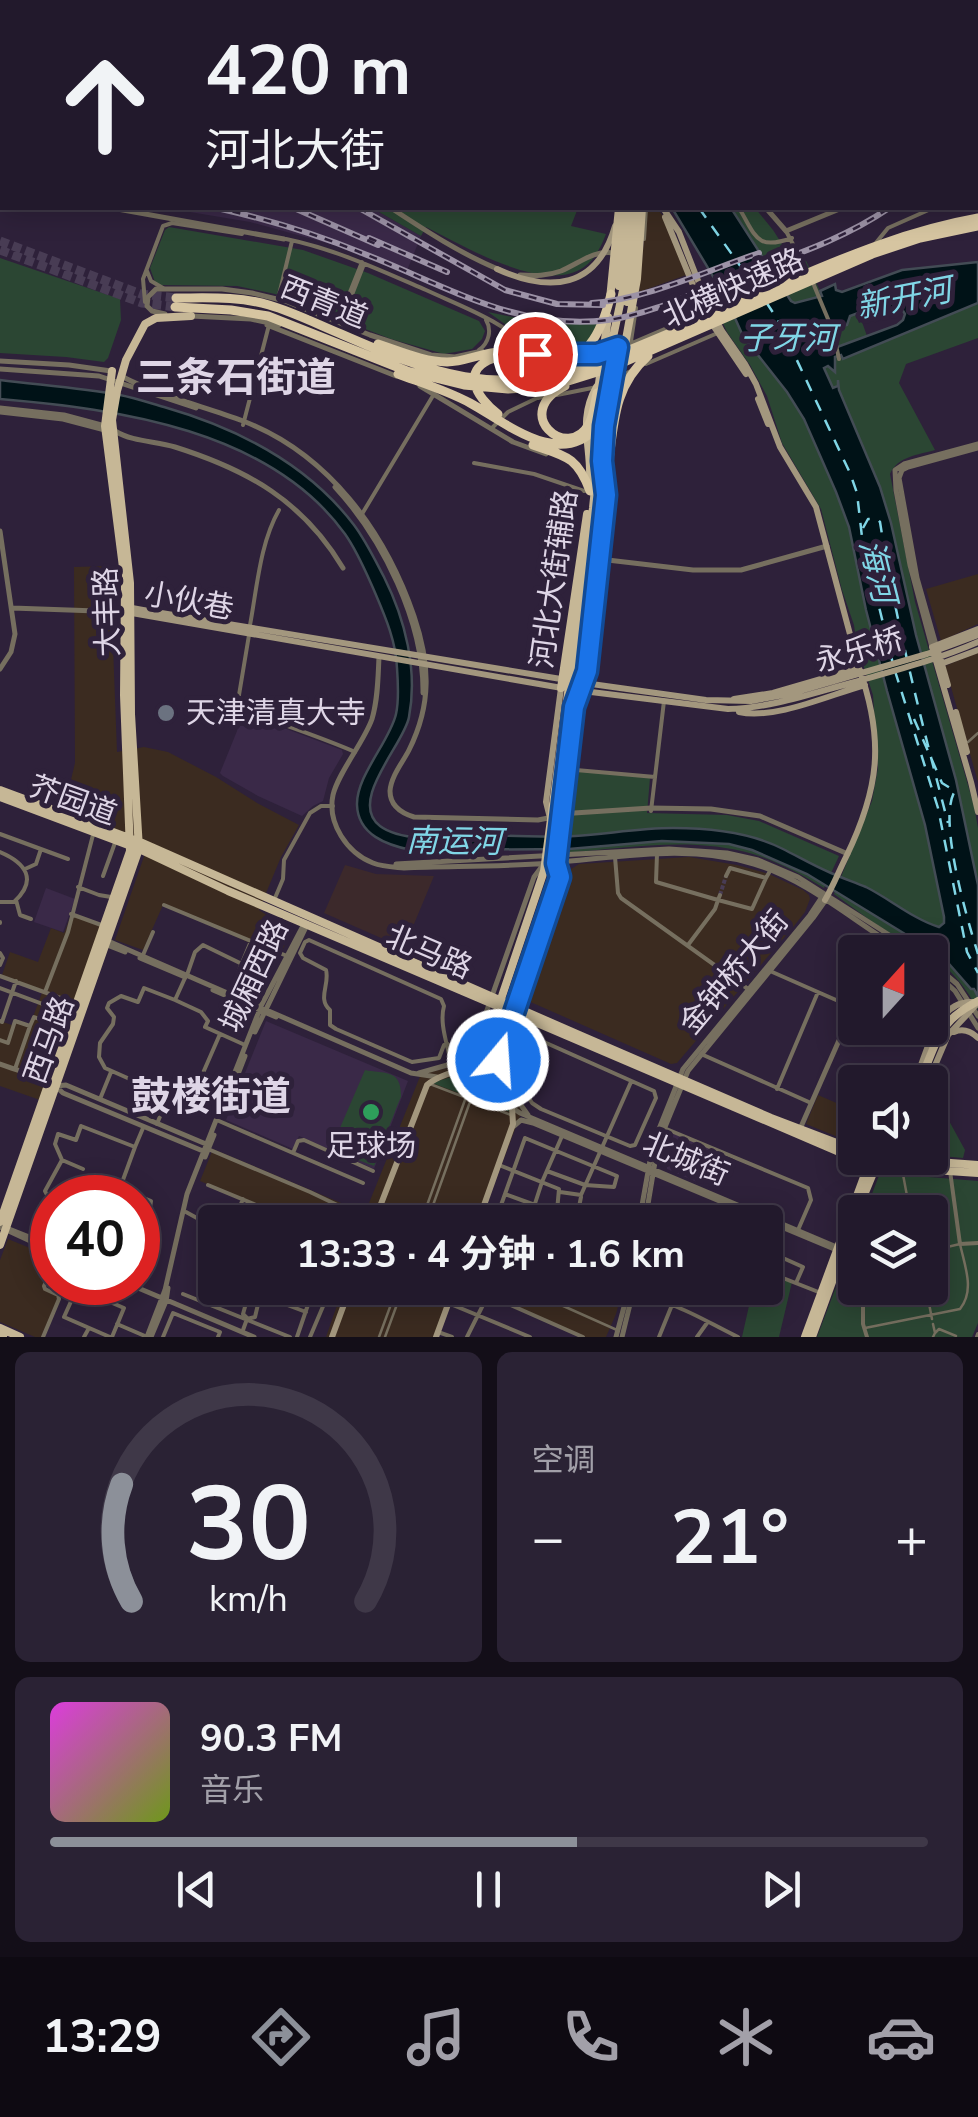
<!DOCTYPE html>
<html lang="zh">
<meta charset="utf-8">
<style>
:root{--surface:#22192c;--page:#2a2234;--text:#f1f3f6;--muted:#a2a0a9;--line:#3f3848;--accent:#8c9099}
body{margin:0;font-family:"Nunito Sans","Noto Sans SC",sans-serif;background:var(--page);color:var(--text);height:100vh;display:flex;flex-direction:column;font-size:38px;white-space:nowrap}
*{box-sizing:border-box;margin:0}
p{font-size:32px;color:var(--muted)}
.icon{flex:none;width:55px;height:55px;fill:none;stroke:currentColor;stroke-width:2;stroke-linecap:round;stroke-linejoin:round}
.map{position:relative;height:1337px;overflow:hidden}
.panel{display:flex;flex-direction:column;gap:15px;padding:15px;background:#130e18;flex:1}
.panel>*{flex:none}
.banner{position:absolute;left:0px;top:0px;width:980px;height:210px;box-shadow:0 5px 25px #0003,0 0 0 2px var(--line);background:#22192c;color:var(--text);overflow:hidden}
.needle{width:65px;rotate:21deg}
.fabs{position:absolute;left:838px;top:935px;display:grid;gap:20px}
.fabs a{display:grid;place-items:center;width:110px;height:110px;border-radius:10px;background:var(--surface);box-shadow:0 5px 25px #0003,0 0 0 2px var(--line);font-size:50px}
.speed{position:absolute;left:30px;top:1175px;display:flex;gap:20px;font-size:50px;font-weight:700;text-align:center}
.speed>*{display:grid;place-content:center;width:130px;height:130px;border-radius:50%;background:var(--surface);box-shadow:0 5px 25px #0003,0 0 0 2px var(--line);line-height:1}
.speed .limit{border:15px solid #d22;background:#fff;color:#111}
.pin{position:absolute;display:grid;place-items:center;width:85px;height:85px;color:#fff;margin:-42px;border:5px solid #fff;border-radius:50%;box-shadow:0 2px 10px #0007}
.me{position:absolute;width:110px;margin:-55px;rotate:18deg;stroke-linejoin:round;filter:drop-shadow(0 0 8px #0008)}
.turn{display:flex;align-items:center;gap:35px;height:210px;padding:0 40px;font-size:45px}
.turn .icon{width:130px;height:130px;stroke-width:2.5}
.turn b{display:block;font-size:70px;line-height:85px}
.big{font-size:75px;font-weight:700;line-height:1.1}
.panel .widget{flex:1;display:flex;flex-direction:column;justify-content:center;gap:15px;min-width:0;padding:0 35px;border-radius:15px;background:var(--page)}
.panel .dial{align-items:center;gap:0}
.dial svg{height:260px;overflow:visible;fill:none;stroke:var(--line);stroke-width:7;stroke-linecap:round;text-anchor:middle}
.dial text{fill:var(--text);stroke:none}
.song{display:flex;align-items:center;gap:30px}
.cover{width:120px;height:120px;border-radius:15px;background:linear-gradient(135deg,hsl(300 70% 55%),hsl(80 70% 35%))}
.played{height:10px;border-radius:5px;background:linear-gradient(90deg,var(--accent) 60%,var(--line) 60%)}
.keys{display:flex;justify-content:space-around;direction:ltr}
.heat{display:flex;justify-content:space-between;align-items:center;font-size:55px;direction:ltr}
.panel .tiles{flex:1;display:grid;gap:15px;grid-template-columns:1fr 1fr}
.widget:last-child{grid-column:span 2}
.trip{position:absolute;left:198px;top:1205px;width:585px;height:100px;border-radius:10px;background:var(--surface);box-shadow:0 5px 25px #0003,0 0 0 2px var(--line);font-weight:700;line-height:100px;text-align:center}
.dock{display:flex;height:160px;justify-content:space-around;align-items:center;background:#0e0a12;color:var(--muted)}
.dock .icon{width:70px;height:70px}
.dock .selected{color:var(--accent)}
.dock b{font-size:45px;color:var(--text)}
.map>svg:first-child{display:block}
.commercial{fill:#3b2b20}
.built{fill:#3a2948}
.medical{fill:#3c292b}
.green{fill:#2b4633}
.water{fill:#001217;stroke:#434c55;stroke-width:2.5;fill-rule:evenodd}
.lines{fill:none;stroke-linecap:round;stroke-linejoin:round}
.ferry{stroke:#80d6e6;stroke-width:2.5;stroke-dasharray:12 10;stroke-linecap:butt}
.minor-tunnel{stroke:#483c54;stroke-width:4;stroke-dasharray:4 2;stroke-linecap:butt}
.trunk-tunnel{stroke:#483c54;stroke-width:9;stroke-dasharray:9 4.5;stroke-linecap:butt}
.pedestrian{stroke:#766f5f;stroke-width:2.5}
.minor{stroke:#766f5f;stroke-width:4}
.tertiary{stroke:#766f5f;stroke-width:5}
.secondary{stroke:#a3977e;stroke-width:6}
.primary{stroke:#c6b796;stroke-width:8}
.trunk{stroke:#d6c5a1;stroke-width:9}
.rail-casing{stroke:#9c92a6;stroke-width:6}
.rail{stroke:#2e213a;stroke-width:2.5;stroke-dasharray:8;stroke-linecap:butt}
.route-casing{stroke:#114b97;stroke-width:25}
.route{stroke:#1a73e8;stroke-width:18}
.worship-dot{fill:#6b7280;stroke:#2e213a;stroke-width:4}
.leisure-dot{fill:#2e9e5b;stroke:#2e213a;stroke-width:4}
.labels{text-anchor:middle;stroke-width:10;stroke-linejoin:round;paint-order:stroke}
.street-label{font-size:30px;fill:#ded5e6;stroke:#2e213a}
.poi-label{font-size:30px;fill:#ded5e6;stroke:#2e213a;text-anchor:start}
.water-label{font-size:32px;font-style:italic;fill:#80d6e6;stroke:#2e213a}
.district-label{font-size:40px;font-weight:bold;fill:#ded5e6;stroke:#2e213a}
</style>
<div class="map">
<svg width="978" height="1337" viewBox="0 0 978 1337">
<rect width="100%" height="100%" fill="#2e213a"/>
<path class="commercial" d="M647,208H656L668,221L692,273L639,292Z
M110,566L117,752L144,747L168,752L216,777L257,803L299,825L281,857L259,910L286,928V943L276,963L261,957L249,981L265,989L259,997L256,998L233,988L250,943L163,905L143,950L115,940L149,842L64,809L75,763L74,567Z
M978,574V624L941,641L926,589Z
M978,652V782L945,666Z
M689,857L737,865L769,874L803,890L809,895L810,899L805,912L794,926L677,1063L671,1064L526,1000L524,997L559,901L568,871L579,864Z
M71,915L103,926L40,1100L0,1086V1021L12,1025L14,1020L30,1025L43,990L2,975L10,952L38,962L51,928L64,933Z
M484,1060L522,1111L480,1222H296L200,1181L213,1149L365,1213L421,1074Z
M818,1095L855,1111V1144L806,1124Z
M8,1239L52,1257V1265L44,1289L59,1297L41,1337H35L0,1322V1260Z
M343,1288H453L435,1337H326Z
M473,1288H558L594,1303L604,1288H616L622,1291L616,1314L606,1337H583Z"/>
<path class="built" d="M166,208H372L421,236L406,273L338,246L250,222Z
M244,713L342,750L343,754L329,778L323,801L313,806L302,816L258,796L223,776L220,773L237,731L240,715Z
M46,888L75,899L63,932L34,922Z
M266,1021L408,1081L374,1169L299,1136L293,1149L226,1120Z
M674,1132L710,1147L697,1182L667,1169L665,1157Z"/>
<path class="medical" d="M345,865L376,874L434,876L404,948L324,913Z"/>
<path class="green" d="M372,208H578L571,226L606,234C600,249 593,264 577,271C537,290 462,245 426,227L421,236Z
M732,208H755L773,230L791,258L803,254L819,289L833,327L846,325L847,318L855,314L859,323L862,322L867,336L839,346L978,303V338L906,364L899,383L935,450C918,455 898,456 890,474L915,602L974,806L978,828V1010C966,988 952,969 930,956V952H924L878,926L834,894L872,801L878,768L873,695L857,646L854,625L842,590L821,509L782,443L767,396L750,365L727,332L708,292L770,267Z
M169,227L303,250L368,273L479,321L485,331L482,339L472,349L444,354L391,339L275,294L237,286L159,285L155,282L150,268L165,230Z
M0,258L120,299L121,320L108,358L104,362L66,357L0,353Z
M488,312L537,322L601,323L597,351L554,350L534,345Z
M579,771L650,778L647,813L727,815L759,821L839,856L824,888C801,874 778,862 753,854C692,836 626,848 564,853Z
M365,1070C383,1074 402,1068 401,1097C390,1120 386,1153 356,1153L377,1160L374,1166L342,1154L344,1149L352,1151L342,1140L336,1137Z
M473,1070L491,1080L510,1112L432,1083Z
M931,1088L965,1150L963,1158L930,1155Z
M880,1173L978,1181V1323L972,1337H817L855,1237V1288H930V1212H865Z
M765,1272L792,1282L779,1337H742L753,1288H765Z"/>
<path class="water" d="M672,208H731L791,301L795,303L822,296L820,291L835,284L836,290L842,292L902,270L978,262V303L843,359L841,355L835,357V372L828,366L824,368L833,388L838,386V380L839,390L880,487L891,523L916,635L956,780L978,885V997L974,989H971L949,964L936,953L807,874L752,850L729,844L662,841L569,849L411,850C387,845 358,835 357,805C356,776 390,741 396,714C399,701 398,682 397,668C396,640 384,614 373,588C365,570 357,551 345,534C270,430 119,409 0,399V380C40,385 81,388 120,395C135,398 150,403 164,407C237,428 307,463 354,525C366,541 375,560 384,577C405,619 418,670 409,717C405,743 347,801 380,826C405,845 461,836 491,836C519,835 547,838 575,836C607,834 640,828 673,828C710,828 750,832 783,849C799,857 814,866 831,873C842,878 854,882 866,887C890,899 913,919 939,927L944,923V917L925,825L887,691L866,610L849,527L836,492L804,419L787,392L743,336L726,298ZM885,303L889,311L902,309L905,314L903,320L897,325L829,350L824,332L825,330L847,325L850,316Z"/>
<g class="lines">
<path class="ferry" d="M165,0L168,2
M699,208L758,291
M766,302L778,320L850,473L857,493L862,537L893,664
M863,528L868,519H877L880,522C896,624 922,723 948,823
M895,671L938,808L967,952L978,973
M914,719L942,783L955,791C937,818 968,922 978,954"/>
<path class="minor-tunnel" d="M30,0L37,2
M720,895L726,876"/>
<path class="trunk-tunnel" d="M0,241L141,294L176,298
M0,250L142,303L175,307"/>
<path class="pedestrian" d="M968,742L978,733
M430,1084L464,1097
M472,1100L511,1115
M902,1169L910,1212
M421,1222L466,1097
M427,1222L471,1099
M523,1288L617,1330
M926,1288L932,1319
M933,1324L935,1333L933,1337
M865,1328L960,1309C975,1290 965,1267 960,1244L930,1251
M935,1333L939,1329L956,1336
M379,1337L397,1288
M385,1337L403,1288"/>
<path class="minor" d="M973,0V2
M676,2L677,0
M978,47V51
M978,145V146
M739,208C756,236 756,251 792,238
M786,231L807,271
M286,239C335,249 380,270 426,290C465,308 504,321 534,353
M644,239L646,208
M875,244L888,228L933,208
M147,271L151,281L163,288
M813,283L833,331L839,359
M278,299L292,241
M145,302L143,279L163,226L172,223L242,234
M346,310L364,264
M338,322L362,262
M632,343L702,313
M630,348L636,308
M479,350C489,343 492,330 486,320
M536,362L538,398L547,396
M646,364L720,332
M557,395L597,387L633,370
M243,425L269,325
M492,428L508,412L537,398
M474,463L534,474L584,491L590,490
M362,514L434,394
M250,625C257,588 260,543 279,510
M249,635L237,707C276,723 316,735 355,752
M576,770L655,777
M651,811L664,701
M0,834L68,859
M0,852C26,863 38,880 14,902H0
M657,854L656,882L718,900L720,895
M615,857L618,893L621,898L748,989
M25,869L36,864L41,849
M103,876L116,840
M726,876L730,868L766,878L770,871
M78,887L99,895L111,897
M275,898L283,879L284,860L310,813L321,806H333
M16,900L20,915L31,919
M164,905L287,956
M71,914L104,926
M0,922V923
M688,945L715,909L718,900L752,909L766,878
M0,953L3,958L0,965
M143,955L153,932
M770,971L852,1007
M187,975L195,952L203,945L242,964
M0,976L77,1004
M185,978L175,1000L201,1012L208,1021L205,1027L245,1045
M0,988L56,1009L52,1024L65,1029
M45,992L68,932L94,831
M230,992L251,941
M0,1021L2,1022L16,981
M901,1028L928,1039
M0,1040L8,1043L15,1021L30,1026L34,1017L50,1023
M448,1044L444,1045L439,1058L412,1062L336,1029L330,1025V1010C317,999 330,984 326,970L303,958L300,953L305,942L309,940L441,999L444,1006C439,1024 448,1045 451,1064
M701,1054L811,1103
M15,1069L30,1026
M504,1081L521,1072L527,1057L537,1061L544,1042L654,1091L656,1098L635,1145L630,1146L541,1109L532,1103L518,1080L521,1072
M777,1089L818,992
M168,1096L182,1097L196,1089L220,1034
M100,1099L111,1072
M219,1121L293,1153L298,1141L304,1140L373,1171
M157,1124L168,1096L105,1068L99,1057L100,1043L113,1024L114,1017L107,1008L109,1003L121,996L138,1002L144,988L175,1000
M664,1128L808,1188L811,1200L798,1230
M135,1147L143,1128
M208,1149L310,1192L373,1222
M293,1153L363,1183
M62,1160L55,1144L58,1134L76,1140L81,1126L135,1147L120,1188L151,1201L147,1229L138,1234
M499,1165L559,1189L556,1222
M950,1171L960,1244L978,1243
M208,1185L273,1212L278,1218L289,1222
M560,1192L581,1195L631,1082
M505,1194L535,1205L557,1210
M52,1204L45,1191L62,1160L83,1169
M186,1212L215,1228
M497,1215L518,1222
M229,1222L233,1213L238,1211L243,1199
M495,1222L525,1138L617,1176L614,1187L585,1185L547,1171
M529,1222L542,1182L562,1136
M576,1222L581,1197
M658,1222L661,1213C677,1209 690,1216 705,1222
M727,1222L733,1208
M734,1222L739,1210
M215,1245L202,1262L203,1267L215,1276
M765,1250L803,1267L796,1283
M843,1252L855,1256
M765,1271L821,1293
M246,1288L250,1289L243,1314L247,1318
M561,1288L594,1302L603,1288
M592,1288L595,1289
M681,1288C702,1301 726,1308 749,1296L753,1288
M863,1288V1324L867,1337
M289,1290L324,1304L310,1337
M183,1294L290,1337
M103,1297L109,1282
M207,1303L216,1288
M282,1303L306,1312
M448,1303L530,1337
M117,1324L145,1336
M243,1330L247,1319L255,1317L259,1300V1288
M438,1332L452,1337
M43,1337L59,1299L58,1295L45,1289L44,1286L52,1268
M84,1337L89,1328
M110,1337L64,1317L77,1288L124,1308L112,1337
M163,1337L173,1313L220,1332L218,1337
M297,1337L312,1293
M467,1337L488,1295L583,1337
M659,1337L672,1305C696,1314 715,1326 738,1337
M697,1337L707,1323
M977,1337L978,1334"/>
<path class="tertiary" d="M521,0L527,2
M498,2V0
M875,2L877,0
M112,208L284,239
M391,208C426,231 461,254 500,270
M766,208L786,231L842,208
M520,275C535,276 547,276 561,271C580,263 593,250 614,253
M165,314L152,311L147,306L148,297L156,289H222L252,293L285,301L370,335L431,355L455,357L482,351
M191,316L251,319L279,325
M267,325L396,376
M512,349C546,355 585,361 618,347
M0,361L69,365L111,371
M0,369L99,376L196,408
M121,376C159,396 203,406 243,421C329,454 385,532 414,616C430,663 432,704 409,750C403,762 391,776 390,791C390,806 401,813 414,817L538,820L574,813L651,808L711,809L760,816L848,854
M420,386L513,442L546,454
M0,408L64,415L105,426
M0,412L63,419L105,430
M115,431C133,442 155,441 175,447C248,470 303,501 343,568
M335,487C383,539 424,622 423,693
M0,531L15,634L11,652L0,669
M599,559L693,570H741L827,546
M12,608L125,612
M936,645L917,578L899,478L902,470L908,467L978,448
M932,647L910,565L896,490L895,470L904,464L978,444
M379,657C378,677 378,699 372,719C364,742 338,773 333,795C327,823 347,853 373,863C383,867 394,867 404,868C452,866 501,867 549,863C617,858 687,843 754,864C810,881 855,923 905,952
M396,864L669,849L727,853L758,860L798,877L916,952
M108,941L411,1073L437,1077
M102,943L125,952
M877,952L884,937
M140,958L185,977
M930,961L957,984L978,1016
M930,968L955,991L978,1028
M213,990L276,1017
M255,1032L307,925
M0,1064C21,1072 47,1077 63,1093L203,1151
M419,1073L458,1062L474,1047L534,877L543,865
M56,1086L66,1085L206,1144
M229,1097L245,1056
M514,1109L520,1113L839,1248
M528,1115L501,1077L498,1056L558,886L560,877L557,866
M514,1126L521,1120L533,1123L839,1251
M800,1129L855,1004
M205,1157L214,1135
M639,1222L653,1144L683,1069L810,915L822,897
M645,1222L658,1144L688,1071L813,918L825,901
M0,1227L52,1251
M4,1227L52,1246
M124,1282L254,1337
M147,1337L165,1290L187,1194L261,1006L304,924
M151,1337L166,1301L168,1288
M616,1337L629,1288
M622,1337L634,1288"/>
<path class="secondary" d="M104,0L107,2
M112,0L115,2
M663,208L679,232L704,296L722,331L745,364L756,384L780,447L816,507L859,668C885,741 879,789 846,857C839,871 833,886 825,900
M665,217L704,312L746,374
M497,269C550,293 597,289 615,226
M758,399L768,424
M126,611L132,608L143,610L567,680
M126,612L562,688
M978,629L932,647L971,782L978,812
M939,654L948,685
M938,665L978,650
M570,681L706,700L751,701L789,694L927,654L978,635
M575,690L728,709C770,708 810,694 851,683C893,671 937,660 978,642
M734,699L773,693L859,668
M739,712C775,720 829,695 865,685
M956,712L967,752
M562,814L570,805L585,691
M550,818L546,802L561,688
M954,1032C963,1028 971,1031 978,1038
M463,1069H479L492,1079
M914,1082C928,1055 934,999 974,1002
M928,1082L948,1035L977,1004
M374,1222L427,1085C436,1077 444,1076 455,1071C482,1059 489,1031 498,1006
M478,1222L513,1124L512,1107L496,1082L492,1063L494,1046L508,1008
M332,1337L350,1288
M436,1337L454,1288"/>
<path class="primary" d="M600,0L601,2
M607,0V2
M614,0V2
M622,0L623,2
M619,286L624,208
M610,299L619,208
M627,302L637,208
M608,361L626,276L631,208
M597,398L608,317
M590,481C592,446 578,420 597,387
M586,683L606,495L605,484
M561,688L587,514
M0,790L140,842L579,1035L771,1118L855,1150
M0,797L139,849L228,891L851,1157L889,1167L978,1173
M500,1002L544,871L593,508L596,479V427
M509,1004L546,901L556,863L606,449L637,279L642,208
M919,1082C938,1043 935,1023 978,1001
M884,1158L978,1165
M857,1212L878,1161
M0,1222L130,851L124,695L125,583L105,426L112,371
M0,1245L139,849L131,714L130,583L112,420L117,391L126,360L145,324L156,318L191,316
M0,1328L20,1337
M0,1336L3,1337
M805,1337L871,1158
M812,1337L855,1219"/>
<path class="trunk" d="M176,298C207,298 239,296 269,305C293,312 317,324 341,334C430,373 497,399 594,364C659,339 723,310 787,282C849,255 911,230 978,218
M175,307L231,310L268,316L407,371L464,385L508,389L539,387L565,382L610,368L872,254L920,238L978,226
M378,344C400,351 424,362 447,362C465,362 483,352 501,352C515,353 527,358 540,360C587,369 602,331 611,294
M498,357C459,367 475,397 498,414
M398,374C422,383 448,391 470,403C505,422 559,469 596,428C605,418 609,405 614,393
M565,386C510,413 568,463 589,424C594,415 595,403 597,393
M533,445C565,456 577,456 590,491
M608,468C614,424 613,387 648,356"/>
<defs>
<path id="rail" d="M217,208C266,219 316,234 362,253C443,284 518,332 608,320C650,314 691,294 730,279C785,258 841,241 889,208
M294,208L378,245
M359,208L505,290L557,304L603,305
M369,238L447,272
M592,303C647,299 706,271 759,253"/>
</defs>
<use href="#rail" class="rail-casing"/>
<use href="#rail" class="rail"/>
</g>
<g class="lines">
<defs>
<path id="route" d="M498,1060L560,877L556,863L574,707L587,671L606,495L602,461L604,426L618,347L597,354H535"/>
</defs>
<use href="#route" class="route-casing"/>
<use href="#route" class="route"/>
</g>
<circle class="worship-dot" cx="166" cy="713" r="10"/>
<circle class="leisure-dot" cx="371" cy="1112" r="10"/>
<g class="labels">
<g class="street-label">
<text transform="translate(733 288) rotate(-24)" y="10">北横快速路</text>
<text transform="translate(324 302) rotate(22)" y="10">西青道</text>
<text transform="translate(554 579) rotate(-82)" y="10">河北大街辅路</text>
<text transform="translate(189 601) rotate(10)" y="10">小伙巷</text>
<text transform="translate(107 612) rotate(-92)" y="10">大丰路</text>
<text transform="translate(859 650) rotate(-16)" y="10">永乐桥</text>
<text transform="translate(73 800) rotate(20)" y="10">芥园道</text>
<text transform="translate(429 952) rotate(23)" y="10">北马路</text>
<text transform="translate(734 972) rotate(-50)" y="10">金钟桥大街</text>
<text transform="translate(254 976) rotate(-65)" y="10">城厢西路</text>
<text transform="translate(49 1040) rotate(-70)" y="10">西马路</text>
<text transform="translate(686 1159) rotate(23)" y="10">北城街</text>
</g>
<g class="poi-label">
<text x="186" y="723">天津清真大寺</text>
<text x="371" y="1156" text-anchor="middle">足球场</text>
</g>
<g class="water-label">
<text transform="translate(904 298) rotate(-11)" y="11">新开河</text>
<text x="788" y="349">子牙河</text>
<text transform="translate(878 571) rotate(76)" y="11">海河</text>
<text transform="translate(454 841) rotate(1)" y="11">南运河</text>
</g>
<g class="district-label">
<text x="236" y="391">三条石街道</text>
<text x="211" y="1110">鼓楼街道</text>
</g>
</g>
</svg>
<div class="fabs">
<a><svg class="needle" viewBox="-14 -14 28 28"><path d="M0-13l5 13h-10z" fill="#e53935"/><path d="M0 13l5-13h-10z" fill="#a2a0a9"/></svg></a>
<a><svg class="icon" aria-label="sound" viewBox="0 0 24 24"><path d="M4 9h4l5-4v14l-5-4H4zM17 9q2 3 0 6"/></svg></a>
<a><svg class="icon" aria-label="layers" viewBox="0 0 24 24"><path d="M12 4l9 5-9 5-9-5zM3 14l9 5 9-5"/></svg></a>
</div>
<div class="speed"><div class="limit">40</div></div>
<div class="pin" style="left:535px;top:354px;background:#d93025"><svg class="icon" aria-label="arrive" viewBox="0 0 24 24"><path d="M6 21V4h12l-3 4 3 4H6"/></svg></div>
<svg class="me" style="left:498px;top:1060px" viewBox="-20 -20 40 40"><circle r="17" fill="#1a73e8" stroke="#fff" stroke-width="3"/><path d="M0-11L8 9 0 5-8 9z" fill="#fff"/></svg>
<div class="trip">13:33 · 4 分钟 · 1.6 km</div>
<div class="banner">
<div class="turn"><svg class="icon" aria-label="ahead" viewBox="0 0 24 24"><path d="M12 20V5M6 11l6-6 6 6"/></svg><div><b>420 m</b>河北大街</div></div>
</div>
</div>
<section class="panel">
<div class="tiles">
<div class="widget dial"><svg viewBox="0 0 100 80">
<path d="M14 69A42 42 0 1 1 86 69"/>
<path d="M14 69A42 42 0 0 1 11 33" stroke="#8c9099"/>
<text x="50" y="56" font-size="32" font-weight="700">30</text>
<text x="50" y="72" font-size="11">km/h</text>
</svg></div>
<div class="widget"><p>空调</p>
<div class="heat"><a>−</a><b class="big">21°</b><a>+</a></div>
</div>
<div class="widget">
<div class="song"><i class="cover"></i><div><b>90.3 FM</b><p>音乐</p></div></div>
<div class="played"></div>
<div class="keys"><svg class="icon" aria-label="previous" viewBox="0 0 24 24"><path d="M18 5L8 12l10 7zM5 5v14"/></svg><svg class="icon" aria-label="pause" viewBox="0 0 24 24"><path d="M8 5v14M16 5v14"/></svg><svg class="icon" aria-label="next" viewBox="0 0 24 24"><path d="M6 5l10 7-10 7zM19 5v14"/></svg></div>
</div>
</div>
</section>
<nav class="dock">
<b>13:29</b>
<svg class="icon selected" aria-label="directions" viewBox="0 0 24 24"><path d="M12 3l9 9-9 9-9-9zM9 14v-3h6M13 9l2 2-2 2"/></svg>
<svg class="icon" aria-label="music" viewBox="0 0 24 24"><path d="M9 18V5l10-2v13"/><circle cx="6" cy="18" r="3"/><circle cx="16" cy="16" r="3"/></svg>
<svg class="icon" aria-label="phone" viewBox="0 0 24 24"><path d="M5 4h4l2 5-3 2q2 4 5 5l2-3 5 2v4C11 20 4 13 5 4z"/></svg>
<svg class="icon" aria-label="climate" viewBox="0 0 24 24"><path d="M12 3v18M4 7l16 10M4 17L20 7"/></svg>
<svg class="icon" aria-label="car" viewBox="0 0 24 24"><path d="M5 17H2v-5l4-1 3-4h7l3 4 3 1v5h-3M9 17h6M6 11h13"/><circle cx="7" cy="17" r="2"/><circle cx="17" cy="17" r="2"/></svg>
</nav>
